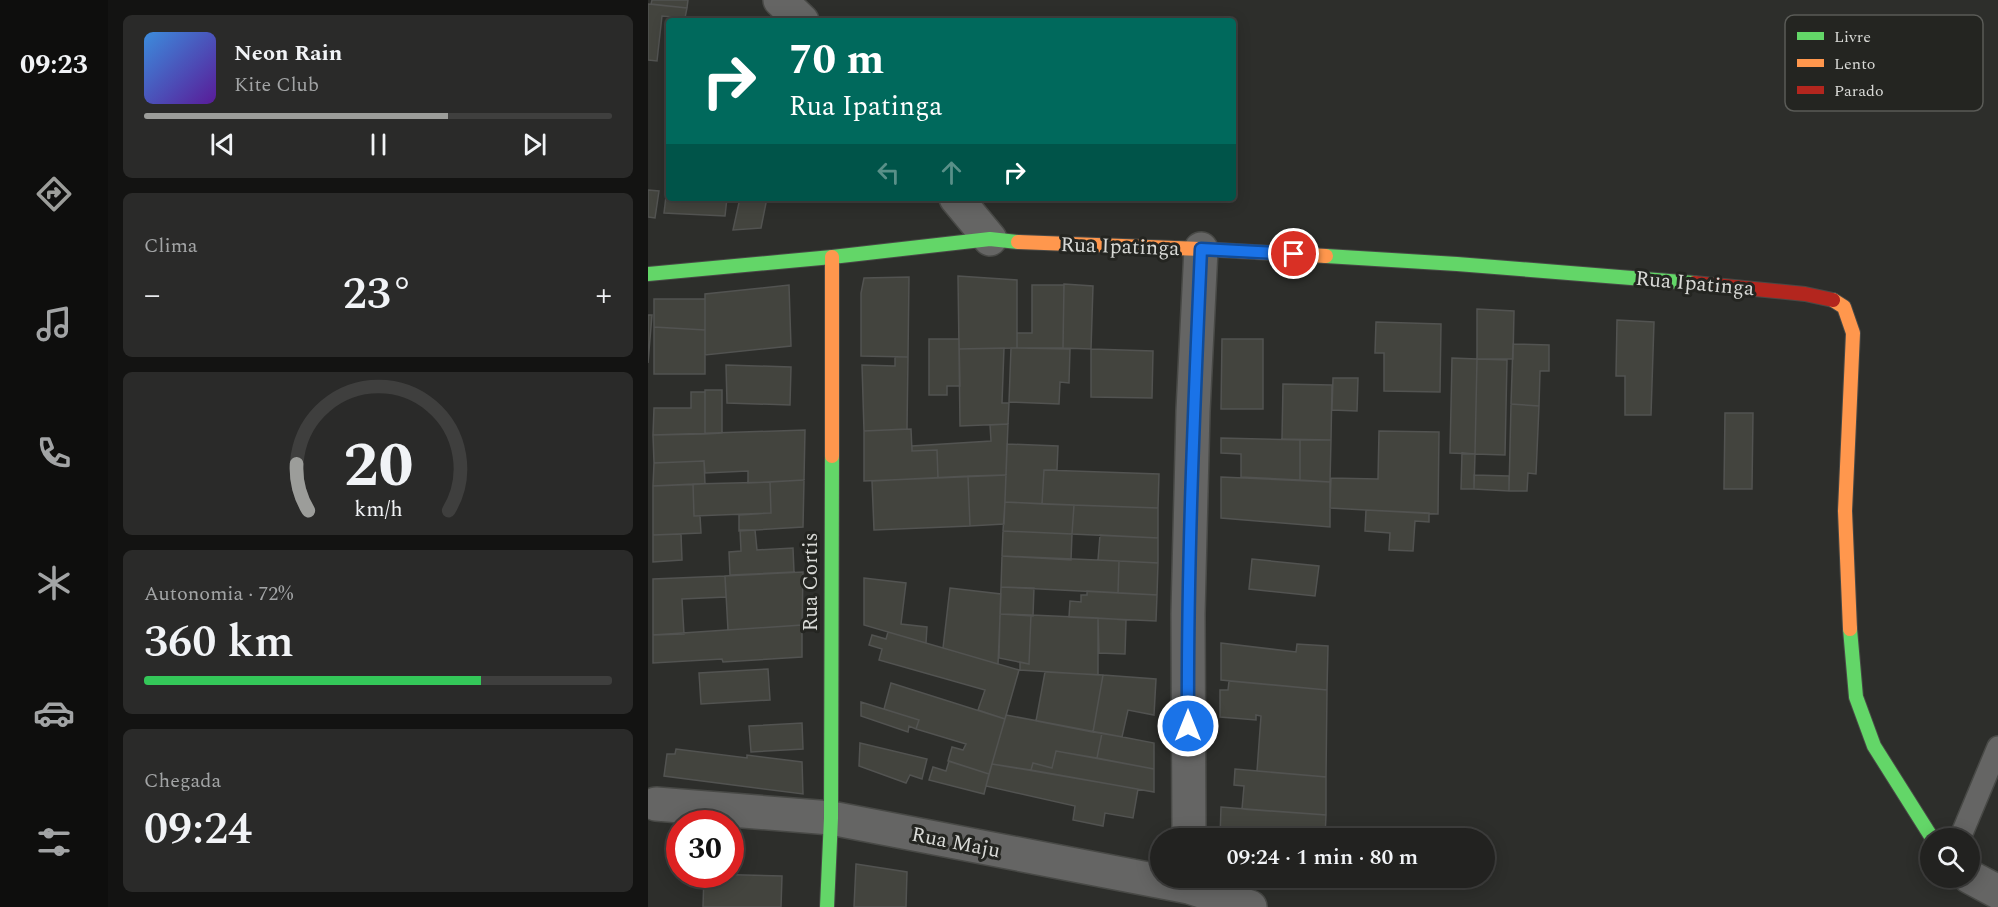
<!DOCTYPE html>
<html lang="pt">
<meta charset="utf-8">
<style>
:root{--surface:#222220;--page:#2a2a29;--text:#f1f3f6;--muted:#a2a4a5;--line:#3f3f3e;--accent:#9c9d9a}
body{margin:0;font-family:Spectral,serif;background:var(--page);color:var(--text);height:100vh;display:flex;flex-direction:column;font-size:22px;white-space:nowrap}
*{box-sizing:border-box;margin:0}
p{font-size:20px;color:var(--muted)}
.icon{flex:none;width:33px;height:33px;fill:none;stroke:currentColor;stroke-width:2;stroke-linecap:round;stroke-linejoin:round}
.map{position:relative;flex:1;overflow:hidden}
.details{display:flex;flex-direction:column;gap:15px;padding:15px;background:#131312;width:540px}
.details>*{flex:none}
.top-card{position:absolute;left:18px;top:18px;width:570px;height:183px;border-radius:6px;box-shadow:0 3px 15px #0003,0 0 0 2px var(--line);background:#00695c;color:#fff;overflow:hidden}
.tools{position:absolute;left:1272px;top:828px;display:grid;gap:12px}
.tools a{display:grid;place-items:center;width:60px;height:60px;border-radius:50%;background:var(--surface);box-shadow:0 3px 15px #0003,0 0 0 2px var(--line);font-size:30px}
.speed{position:absolute;left:18px;top:810px;display:flex;gap:12px;font-size:30px;font-weight:700;text-align:center}
.speed>*{display:grid;place-content:center;width:78px;height:78px;border-radius:50%;background:var(--surface);box-shadow:0 3px 15px #0003,0 0 0 2px var(--line);line-height:1}
.speed .limit{border:9px solid #d22;background:#fff;color:#111}
.pin{position:absolute;display:grid;place-items:center;width:51px;height:51px;color:#fff;margin:-26px;border:3px solid #fff;border-radius:50%;box-shadow:0 2px 6px #0007}
.me{position:absolute;width:66px;margin:-33px;rotate:0deg;stroke-linejoin:round;filter:drop-shadow(0 0 4px #0008)}
.turn{display:flex;align-items:center;gap:21px;height:126px;padding:0 24px;font-size:27px}
.turn .icon{width:78px;height:78px;stroke-width:2.5}
.turn b{display:block;font-size:42px;line-height:51px}
.lanes{display:flex;align-items:center;height:57px;padding:0 24px;background:#0003;justify-content:center;gap:30px;direction:ltr}
.lanes .off{opacity:.35}
.big{font-size:45px;font-weight:600;line-height:1.1}
.details .widget{flex:1;display:flex;flex-direction:column;justify-content:center;gap:9px;min-width:0;padding:0 21px;border-radius:9px;background:var(--page)}
.details .dial{align-items:center;gap:0}
.dial svg{height:156px;overflow:visible;fill:none;stroke:var(--line);stroke-width:7;stroke-linecap:round;text-anchor:middle}
.dial text{fill:var(--text);stroke:none}
.song{display:flex;align-items:center;gap:18px}
.cover{width:72px;height:72px;border-radius:9px;background:linear-gradient(135deg,hsl(210 70% 55%),hsl(270 70% 35%))}
.played{height:6px;border-radius:3px;background:linear-gradient(90deg,var(--accent) 65%,var(--line) 65%)}
.keys{display:flex;justify-content:space-around;direction:ltr}
.heat{display:flex;justify-content:space-between;align-items:center;font-size:33px;direction:ltr}
.charge{height:9px;border-radius:4px;background:linear-gradient(90deg,#34c759 72%,var(--line) 0)}
.trip{position:absolute;left:502px;top:828px;width:345px;height:60px;border-radius:30px;background:var(--surface);box-shadow:0 3px 15px #0003,0 0 0 2px var(--line);font-weight:600;line-height:60px;text-align:center}
main{display:flex;flex:1;min-height:0}
.tabs{display:flex;flex-direction:column;width:108px;justify-content:space-around;align-items:center;background:#0e0e0d;color:var(--muted)}
.tabs .icon{width:42px;height:42px}
.tabs .on{color:var(--accent)}
.tabs b{font-size:27px;color:var(--text)}
.map>svg:first-child{display:block}
.building{fill:#43443e;stroke:#525351;stroke-width:1.5}
.lines{fill:none;stroke-linecap:round;stroke-linejoin:round}
.lane-casing{stroke:#484946;stroke-width:24}
.street-casing{stroke:#484946;stroke-width:36}
.fast-casing{stroke:#484946;stroke-width:16}
.slow-casing{stroke:#484946;stroke-width:16}
.jam-casing{stroke:#484946;stroke-width:16}
.lane{stroke:#656564;stroke-width:21}
.street{stroke:#656564;stroke-width:33}
.fast{stroke:#63d668;stroke-width:14}
.slow{stroke:#ff974d;stroke-width:14}
.jam{stroke:#b3261e;stroke-width:14}
.route-casing{stroke:#114b97;stroke-width:15}
.route{stroke:#1a73e8;stroke-width:10}
.labels{text-anchor:middle;stroke-width:6;stroke-linejoin:round;paint-order:stroke}
.street-label{font-size:21px;fill:#d8d9d6;stroke:#242521}
.key{fill:#242521;stroke:#5a5b57;stroke-width:1.5}
.key-label{font-size:16px;fill:#d8d9d6}
</style>
<main>
<nav class="tabs">
<b>09:23</b>
<svg class="icon on" aria-label="directions" viewBox="0 0 24 24"><path d="M12 3l9 9-9 9-9-9zM9 14v-3h6M13 9l2 2-2 2"/></svg>
<svg class="icon" aria-label="music" viewBox="0 0 24 24"><path d="M9 18V5l10-2v13"/><circle cx="6" cy="18" r="3"/><circle cx="16" cy="16" r="3"/></svg>
<svg class="icon" aria-label="phone" viewBox="0 0 24 24"><path d="M5 4h4l2 5-3 2q2 4 5 5l2-3 5 2v4C11 20 4 13 5 4z"/></svg>
<svg class="icon" aria-label="climate" viewBox="0 0 24 24"><path d="M12 3v18M4 7l16 10M4 17L20 7"/></svg>
<svg class="icon" aria-label="car" viewBox="0 0 24 24"><path d="M5 17H2v-5l4-1 3-4h7l3 4 3 1v5h-3M9 17h6M6 11h13"/><circle cx="7" cy="17" r="2"/><circle cx="17" cy="17" r="2"/></svg>
<svg class="icon" aria-label="filters" viewBox="0 0 24 24"><path d="M4 7h16M4 17h16"/><circle cx="9" cy="7" r="2"/><circle cx="15" cy="17" r="2"/></svg>
</nav>
<section class="details">
<div class="widget">
<div class="song"><i class="cover"></i><div><b>Neon Rain</b><p>Kite Club</p></div></div>
<div class="played"></div>
<div class="keys"><svg class="icon" aria-label="previous" viewBox="0 0 24 24"><path d="M18 5L8 12l10 7zM5 5v14"/></svg><svg class="icon" aria-label="pause" viewBox="0 0 24 24"><path d="M8 5v14M16 5v14"/></svg><svg class="icon" aria-label="next" viewBox="0 0 24 24"><path d="M6 5l10 7-10 7zM19 5v14"/></svg></div>
</div>
<div class="widget"><p>Clima</p>
<div class="heat"><a>−</a><b class="big">23°</b><a>+</a></div>
</div>
<div class="widget dial"><svg viewBox="0 0 100 80">
<path d="M14 69A42 42 0 1 1 86 69"/>
<path d="M14 69A42 42 0 0 1 8 45" stroke="#9c9d9a"/>
<text x="50" y="56" font-size="32" font-weight="700">20</text>
<text x="50" y="72" font-size="11">km/h</text>
</svg></div>
<div class="widget"><p>Autonomia · 72%</p><b class="big">360 km</b><div class="charge"></div></div>
<div class="widget"><p>Chegada</p><b class="big">09:24</b></div>
</section>
<div class="map">
<svg width="1350" height="907" viewBox="0 0 1350 907">
<rect width="100%" height="100%" fill="#2d2e2b"/>
<path class="building" d="M4,0H40L39,8L3,4Z
M0,4L39,8L37,18L14,16L9,61L0,60Z
M21,171V198H79L77,216L16,213Z
M0,190L11,191L7,218L0,217Z
M92,198H119L113,228L85,230Z
M310,276L369,280V348L311,349Z
M261,277L260,357L213,356V293L216,278Z
M416,284L445,286L443,349L415,348Z
M141,285L143,346L57,355V294Z
M384,285H416L415,348H369V333H384Z
M6,299H57V330L6,327Z
M829,309L866,311L865,359H829Z
M0,315H4L0,363Z
M969,320L1006,322L1003,415H977V376H968Z
M728,322L793,324L792,392L736,391V353H727Z
M6,327L57,330V374H6Z
M281,339H311L312,386H299V395H281Z
M574,339H615V409H573Z
M865,344L901,345V371H892L891,406L863,404Z
M356,348L354,403H361L360,424L312,426L311,349Z
M363,348L422,349L421,383L412,382L411,404L361,402Z
M443,349L505,351L504,398L443,397Z
M247,357H260L259,429L216,431L214,365L247,366Z
M804,358L829,359L827,454L802,453Z
M829,359L859,360L857,455L827,454Z
M78,365L143,367L142,405L79,403Z
M685,378H710L709,411L684,410Z
M635,384L684,385L683,440L634,439Z
M57,390H74V433L57,434Z
M43,392H57V434L5,435L6,408H43Z
M863,404L891,406L888,474L880,473L879,491H861Z
M1077,413H1105L1104,489H1076Z
M360,424L358,475L290,478L289,450L264,451V446L343,441L342,425Z
M263,429L264,451L289,450L290,478L216,481V431Z
M157,430L156,480L100,483V471L57,473L56,461L6,463L5,435Z
M731,431L791,432L790,514L682,508L683,478L730,479Z
M573,438L652,440V480L593,477V454L573,453Z
M652,440H683L682,482L652,480Z
M359,444L410,446L409,470H396L394,504L357,502Z
M814,453L827,454L826,489H813Z
M56,461L57,484L5,486L6,463Z
M396,470L511,474L510,508L394,504Z
M358,475L356,524L322,526L320,476Z
M826,475L861,476V491L826,489Z
M320,476L322,526L226,530L224,481Z
M573,477L682,482V527L573,518Z
M156,480L155,527L91,531V515L123,513L122,482Z
M122,482L123,513L46,516L45,484Z
M45,484L46,516H52L53,533L5,535V486Z
M357,502L426,505L424,534L355,531Z
M426,505L510,508V538L424,534Z
M718,510L781,513V522L767,521L765,551L741,550L742,533L717,531Z
M92,530H107L109,550L145,548L146,572L82,575L81,552L93,551Z
M355,531L424,534L423,560L354,556Z
M33,534L34,560L5,562V535Z
M452,535L510,538V563L450,560Z
M354,556L471,561L470,593L353,587Z
M604,559L671,566L667,596L601,589Z
M471,561L510,563L509,595L470,593Z
M155,572L154,625L80,630L77,576Z
M77,576L78,597L34,599L36,634L5,635V579Z
M216,578L258,583L253,624L279,627L278,643L216,625Z
M353,587L386,588L385,616L352,614Z
M302,588L353,594L350,664L295,648Z
M439,591L509,595L508,621L421,617L422,601L433,602V595H439Z
M352,614L383,615L381,664L351,658Z
M383,615L450,618V675L372,670V662L381,664Z
M450,618L478,620L477,654L451,653Z
M154,625V657L75,662L74,659L5,663V635Z
M240,632L371,670L357,719L330,710L337,690L231,660L234,649L221,645L224,635L238,639Z
M573,643L648,652L649,644L680,646L679,690L573,680Z
M120,669L122,700L53,704L51,673Z
M397,672L455,675L445,732L388,721Z
M455,675L508,679L506,715L480,710L474,737L445,732Z
M581,681L679,690L678,777L609,771L613,716L608,715V720L572,717V690H580Z
M243,683L357,719L341,774L300,761L304,747L315,750L318,744L268,729L271,720L236,709Z
M213,702L271,720L268,729L261,726L260,732L213,716Z
M358,715L454,733L449,758L408,751L404,768L385,763L383,770L344,764Z
M154,723L155,749L103,752L101,726Z
M454,733L506,743V769L449,758Z
M212,743L279,759L274,779L262,775L258,783L211,766Z
M28,749L99,758V755L154,762L155,794L16,776L19,754H27Z
M408,751L506,769V792L383,770L385,763L404,768Z
M301,761L341,774L336,794L281,780L285,767L298,771Z
M344,764L490,789L485,818L457,813L455,826L425,820L427,806L338,786Z
M587,769L678,777V815L594,809L596,786L586,785Z
M573,807L678,815L677,838H572Z
M208,864L259,872L258,907H206Z
M56,874L134,876L133,907H55Z
M572,878H605L604,890L572,887Z"/>
<g class="lines">
<defs>
<path id="lane" d="M1312,838L1350,747"/>
<path id="street" d="M132,0L154,21
M308,198L342,239
M8,804L183,818L541,887L602,907
M541,838L540,614L545,411L553,249
M1322,877L1350,892"/>
<path id="fast" d="M678,256L809,264L1046,283
M0,274L184,257L342,239L370,242
M1202,629L1208,697L1226,746L1284,838
M179,907L183,818L184,456"/>
<path id="slow" d="M370,242L553,249L678,256
M1185,300L1196,307L1205,333L1197,511L1202,629
M184,456V257"/>
<path id="jam" d="M1046,283L1157,294L1185,300"/>
</defs>
<use href="#lane" class="lane-casing"/>
<use href="#street" class="street-casing"/>
<use href="#fast" class="fast-casing"/>
<use href="#slow" class="slow-casing"/>
<use href="#jam" class="jam-casing"/>
<use href="#lane" class="lane"/>
<use href="#street" class="street"/>
<use href="#fast" class="fast"/>
<use href="#slow" class="slow"/>
<use href="#jam" class="jam"/>
</g>
<g class="lines">
<defs>
<path id="route" d="M540,726C539,567 546,408 553,249L646,254"/>
</defs>
<use href="#route" class="route-casing"/>
<use href="#route" class="route"/>
</g>
<g class="labels">
<g class="street-label">
<text transform="translate(472 246) rotate(2)" y="7">Rua Ipatinga</text>
<text transform="translate(1047 283) rotate(5)" y="7">Rua Ipatinga</text>
<text transform="translate(162 582) rotate(-90)" y="7">Rua Cortis</text>
<text transform="translate(308 842) rotate(11)" y="7">Rua Maju</text>
</g>
</g>
<rect x="1137" y="15" width="198" height="96" rx="9" class="key"/>
<rect x="1149" y="32" width="27" height="8" fill="#63d668"/>
<rect x="1149" y="59" width="27" height="8" fill="#ff974d"/>
<rect x="1149" y="86" width="27" height="8" fill="#b3261e"/>
<g class="key-label">
<text x="1186" y="42">Livre</text>
<text x="1186" y="69">Lento</text>
<text x="1186" y="96">Parado</text>
</g>
</svg>
<div class="tools">
<a><svg class="icon" aria-label="search" viewBox="0 0 24 24"><circle cx="10" cy="10" r="6"/><path d="M15 15l6 6"/></svg></a>
</div>
<div class="speed"><div class="limit">30</div></div>
<div class="pin" style="left:646px;top:254px;background:#d93025"><svg class="icon" aria-label="arrive" viewBox="0 0 24 24"><path d="M6 21V4h12l-3 4 3 4H6"/></svg></div>
<svg class="me" style="left:540px;top:726px" viewBox="-20 -20 40 40"><circle r="17" fill="#1a73e8" stroke="#fff" stroke-width="3"/><path d="M0-11L8 9 0 5-8 9z" fill="#fff"/></svg>
<div class="trip">09:24 · 1 min · 80 m</div>
<div class="top-card">
<div class="turn"><svg class="icon" aria-label="right" viewBox="0 0 24 24"><path d="M7 20v-9h11M14 6l5 5-5 5"/></svg><div><b>70 m</b>Rua Ipatinga</div></div>
<div class="lanes"><svg class="icon off" aria-label="left" viewBox="0 0 24 24"><path d="M17 20v-9H6M10 6l-5 5 5 5"/></svg><svg class="icon off" aria-label="ahead" viewBox="0 0 24 24"><path d="M12 20V5M6 11l6-6 6 6"/></svg><svg class="icon" aria-label="right" viewBox="0 0 24 24"><path d="M7 20v-9h11M14 6l5 5-5 5"/></svg></div>
</div>
</div>
</main>
